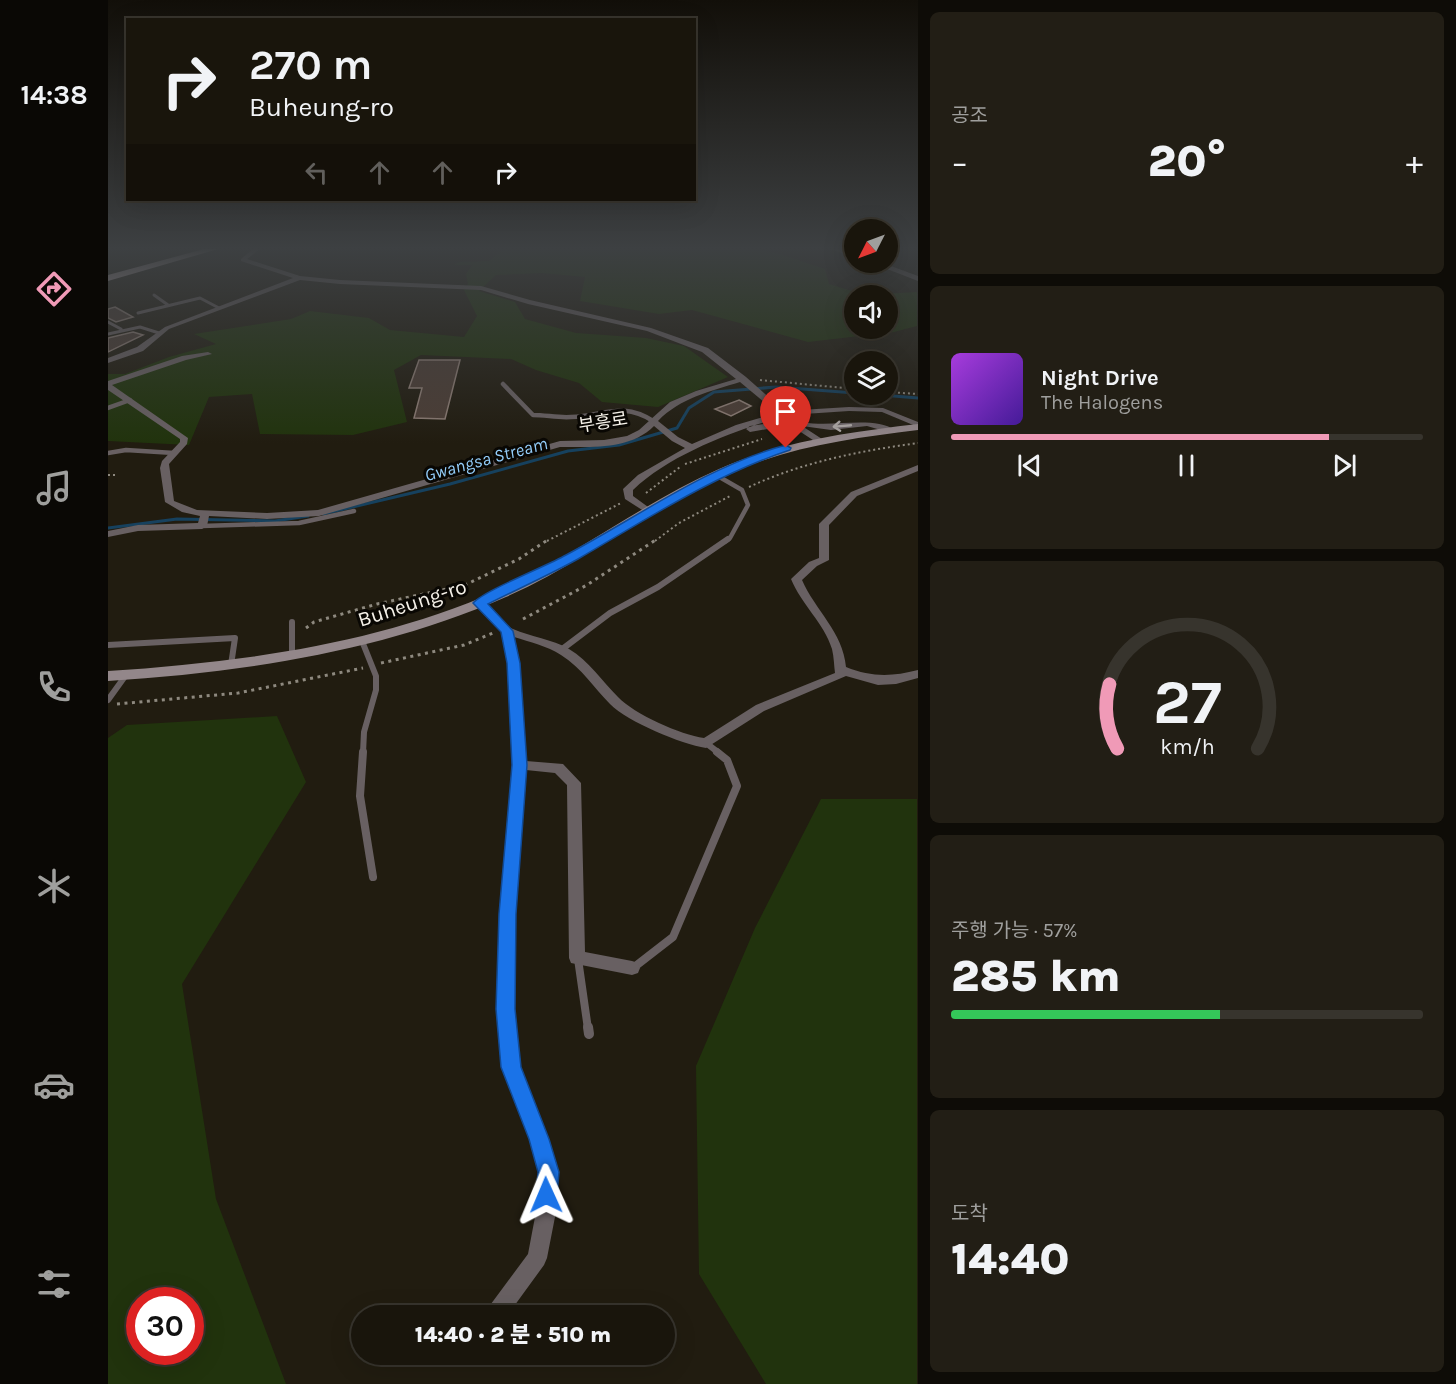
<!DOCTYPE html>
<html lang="ko">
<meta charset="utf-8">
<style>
:root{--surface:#19150c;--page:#221e15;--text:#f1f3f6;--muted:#9f9f9d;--line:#37342d;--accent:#f09ab7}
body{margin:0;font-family:Karla,"Noto Sans KR",sans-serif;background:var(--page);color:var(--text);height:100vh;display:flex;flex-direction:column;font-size:22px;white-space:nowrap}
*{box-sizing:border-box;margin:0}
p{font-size:20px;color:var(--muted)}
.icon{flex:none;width:33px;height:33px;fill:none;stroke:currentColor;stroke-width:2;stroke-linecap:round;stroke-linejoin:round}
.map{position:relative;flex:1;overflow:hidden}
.sheet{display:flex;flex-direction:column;gap:12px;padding:12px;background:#0e0c07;width:538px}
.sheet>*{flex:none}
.hud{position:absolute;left:18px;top:18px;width:570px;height:183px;border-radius:0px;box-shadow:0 6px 24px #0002,0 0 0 2px var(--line);background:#19150c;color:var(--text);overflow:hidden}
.needle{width:39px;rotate:228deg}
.controls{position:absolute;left:736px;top:219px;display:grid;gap:12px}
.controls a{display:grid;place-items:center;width:54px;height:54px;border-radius:50%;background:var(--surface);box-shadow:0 6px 24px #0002,0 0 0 2px var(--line);font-size:30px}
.speed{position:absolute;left:18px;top:1287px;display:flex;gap:12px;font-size:30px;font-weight:700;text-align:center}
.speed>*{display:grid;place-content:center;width:78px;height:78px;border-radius:50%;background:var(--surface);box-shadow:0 6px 24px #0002,0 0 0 2px var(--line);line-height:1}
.speed .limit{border:9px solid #d22;background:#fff;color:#111}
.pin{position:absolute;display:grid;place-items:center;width:51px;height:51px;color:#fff;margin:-62px -26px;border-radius:50% 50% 50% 0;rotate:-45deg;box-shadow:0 0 6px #0007}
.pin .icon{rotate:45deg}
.me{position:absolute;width:66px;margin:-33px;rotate:359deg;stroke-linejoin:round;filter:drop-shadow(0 0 4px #0008)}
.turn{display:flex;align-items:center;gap:21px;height:126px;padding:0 24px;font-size:27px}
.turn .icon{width:78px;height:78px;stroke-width:2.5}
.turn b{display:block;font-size:42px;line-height:51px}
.lanes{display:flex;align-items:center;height:57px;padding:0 24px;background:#0003;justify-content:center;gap:30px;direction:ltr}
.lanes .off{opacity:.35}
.big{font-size:45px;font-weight:800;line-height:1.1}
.sheet .widget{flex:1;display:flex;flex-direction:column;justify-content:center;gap:9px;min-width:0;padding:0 21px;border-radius:9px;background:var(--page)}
.sheet .dial{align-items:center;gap:0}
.dial svg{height:156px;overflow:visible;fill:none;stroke:var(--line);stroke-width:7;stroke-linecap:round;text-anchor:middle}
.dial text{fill:var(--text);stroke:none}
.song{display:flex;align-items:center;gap:18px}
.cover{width:72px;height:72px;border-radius:9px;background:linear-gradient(135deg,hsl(280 70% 55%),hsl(260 70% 35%))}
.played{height:6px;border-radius:3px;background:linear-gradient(90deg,var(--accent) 80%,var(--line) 80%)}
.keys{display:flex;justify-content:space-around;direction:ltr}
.heat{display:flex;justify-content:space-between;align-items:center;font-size:33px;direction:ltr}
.charge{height:9px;border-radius:4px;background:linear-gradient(90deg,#34c759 57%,var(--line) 0)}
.trip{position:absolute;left:243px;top:1305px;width:324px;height:60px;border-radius:30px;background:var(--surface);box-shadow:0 6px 24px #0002,0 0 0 2px var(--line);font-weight:800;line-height:60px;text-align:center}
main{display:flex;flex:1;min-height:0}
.menu{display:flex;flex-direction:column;width:108px;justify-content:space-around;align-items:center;background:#0a0805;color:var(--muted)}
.menu .icon{width:42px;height:42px}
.menu .current{color:var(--accent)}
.menu b{font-size:27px;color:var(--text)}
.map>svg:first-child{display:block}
.green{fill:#21330d;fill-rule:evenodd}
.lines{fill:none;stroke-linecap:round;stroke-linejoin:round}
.stream{stroke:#16415e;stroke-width:3}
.building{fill:#4b3d35;stroke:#8b7b73;stroke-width:1.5}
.path-far1{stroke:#8e897f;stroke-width:2;stroke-dasharray:2 3;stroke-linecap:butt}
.path{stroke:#8e897f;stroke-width:3;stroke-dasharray:3 4.5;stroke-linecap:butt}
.service-far4{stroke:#686062;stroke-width:3}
.service-far3{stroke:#686062;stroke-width:4.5}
.service-far2{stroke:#686062;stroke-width:6}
.service-far1{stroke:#686062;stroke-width:8}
.service{stroke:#686062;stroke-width:10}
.minor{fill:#686062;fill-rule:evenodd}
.tertiary{fill:#686062;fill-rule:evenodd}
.secondary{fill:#93878a;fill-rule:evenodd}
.trunk{fill:#c4b2b7;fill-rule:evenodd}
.oneway{stroke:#aea8a6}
.route{fill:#1a73e8;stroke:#114b97;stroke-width:1.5}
.labels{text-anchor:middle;stroke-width:6;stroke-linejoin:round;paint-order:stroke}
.far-street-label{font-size:18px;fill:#f5f1e9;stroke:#090703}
.far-water-label{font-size:18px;font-style:italic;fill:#93cdfa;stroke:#090703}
.street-label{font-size:21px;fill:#f5f1e9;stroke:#090703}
</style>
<main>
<nav class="menu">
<b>14:38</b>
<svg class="icon current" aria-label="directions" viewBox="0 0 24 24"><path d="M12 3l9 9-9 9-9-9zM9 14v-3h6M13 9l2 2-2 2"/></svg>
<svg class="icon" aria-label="music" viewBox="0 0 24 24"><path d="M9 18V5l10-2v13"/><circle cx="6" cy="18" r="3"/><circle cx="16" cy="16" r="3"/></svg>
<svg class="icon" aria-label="phone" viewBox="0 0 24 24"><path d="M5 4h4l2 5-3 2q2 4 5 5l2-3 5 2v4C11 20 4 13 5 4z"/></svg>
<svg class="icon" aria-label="climate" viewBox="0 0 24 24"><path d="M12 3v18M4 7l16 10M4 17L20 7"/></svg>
<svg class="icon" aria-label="car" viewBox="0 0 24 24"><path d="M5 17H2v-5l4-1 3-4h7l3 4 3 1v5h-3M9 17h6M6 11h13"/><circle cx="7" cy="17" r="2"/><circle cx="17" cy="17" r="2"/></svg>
<svg class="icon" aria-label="filters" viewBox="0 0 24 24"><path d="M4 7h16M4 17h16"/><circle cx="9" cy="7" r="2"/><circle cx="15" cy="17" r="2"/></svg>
</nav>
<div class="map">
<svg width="810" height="1384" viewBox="0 0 810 1384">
<rect width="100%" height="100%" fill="#211c10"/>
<path class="green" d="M396,249H647L672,254L717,269L721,284L757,295L809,292V326L786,332L700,342L584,310L551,314L472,301L477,277L434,273L388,275L371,291L407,302L417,319L468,333L538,338L576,346L620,377L550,407L494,402L471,383L428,370L403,359L313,355L286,370L299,422L245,435L152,434L144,394L101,397L81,445L0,441V374H17L61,357L108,344L86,334L183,319L202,311L261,318L282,330L356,337L369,316L356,290L360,284L358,274L364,265H346L351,262L381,261ZM747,296H780V328H747Z
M169,716L198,782L74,984L108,1199L178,1384H0V738L19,725ZM32,1300H82V1352H32Z
M713,799H809V1384H658L591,1274L588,1066L647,928Z"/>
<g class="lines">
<path class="stream" d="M761,394L810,398
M215,514L342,484L460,451L511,445L569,428L581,408L606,392L668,387L747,393
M0,528L69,519L167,521L200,516"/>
</g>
<path class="building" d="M7,307L25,317L8,322L0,318V309Z
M25,332L35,335L0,352V338Z
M311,360H352L337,419L306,418L314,388H301Z
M631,400L643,406L623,416L607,409Z"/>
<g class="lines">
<path class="path-far1" d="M652,380L747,389
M780,392L810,394
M577,464L654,439
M0,475H8
M641,487C695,462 751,451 810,443
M538,493L572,467
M439,541L513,503
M547,541L571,523L624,495"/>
<path class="path" d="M415,619L479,585L549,539
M198,628L206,622L269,604L357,585L411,559L441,539
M273,663L356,645L385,633
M9,704L130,693L255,668"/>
<path class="service-far4" d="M46,295L60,305
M30,313L92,298L111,308
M0,322L13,329
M0,334L32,327L51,333"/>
<path class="service-far3" d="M395,384L425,415C438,415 450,418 463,417C496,416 514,401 545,421
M0,408L22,400
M0,453L18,450L66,453
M608,475L634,490L640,505L622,538L618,541
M94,526L191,523L246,511"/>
<path class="service-far2" d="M184,622V656
M254,641L268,676V690L256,732L255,753
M0,645L127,638L123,665
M453,650L502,613L550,587L620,539
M0,700L18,675
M598,743L611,753"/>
<path class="service-far1" d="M255,752L252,796L265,877
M470,959L480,1029
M525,968L565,937L629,786L619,760L609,752"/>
<path class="service" d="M480,1027L481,1034"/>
<path class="minor" d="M145,249H152L139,259L192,276L232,280L373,286L422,300L543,328L600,348L638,377L676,411L741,407L775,408L810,422V427L774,412L741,411L681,415C703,435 760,412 787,430L783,433L759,426L723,430L694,426L714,439V443L711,444L682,425L642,432L638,429L642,426L678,421L673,417C624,432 563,454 525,490V496L547,512L542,515L517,499L515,489L530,475L577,448L564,441L546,426C522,450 484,447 452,447L211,516L159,519L101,516L99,526L94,529L30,531L0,537V531L30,525L90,523L92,516L74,512L57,502L52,468L54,461L72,442V439L0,390V381L74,356L100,352L104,354L78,360L4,385L80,438L79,444L61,464L66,501L89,510L159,513L210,510L452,441L496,440L519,436L531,430L562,402L588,391L628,379L594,352L539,331L420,304L373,290L232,284L192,280L61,329L35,351L0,363V358L29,347L57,327L185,278L133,261V259ZM632,382L669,413L628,425L584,444L570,437L550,421C572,398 603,391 632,382Z
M810,465V471L749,496L721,525V560L709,566L694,580C707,610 735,632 738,667C763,677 783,677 810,670V678L788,684L770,685L738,676L656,711L598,748C573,744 520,722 502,704C486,688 474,668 453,655C439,646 422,642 406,637L412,663L418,761L455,764L473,783L477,952L524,961L530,963L532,968L530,973L524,975L463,963L461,958L459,785L447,773L418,770L407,914L405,1009L412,1067L440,1139L449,1172L447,1217L439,1258L436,1265L399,1316H377L380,1308L420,1254L427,1217L431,1172L422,1139L394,1067L389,1009L391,914L405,765L400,663L394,632L367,603L372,600L376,601C384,609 394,624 405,629C423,637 444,639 461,649C481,661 494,681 510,697C526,714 573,735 596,738L648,705L727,673C726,666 726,657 724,649C716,623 693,604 683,579L701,562L711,558V524L743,492Z"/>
<path class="tertiary" d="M723,249H734L747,253V258Z
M761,262H772L810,276V281Z"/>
<path class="secondary" d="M810,424V430C744,438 680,447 620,474C542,508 475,563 398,597C272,652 136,672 0,681V671C133,662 266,645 389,591C466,557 534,503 611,469C674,441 742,432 810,424Z"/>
<path class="trunk" d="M96,249H110L0,281V275Z"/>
</g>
<defs><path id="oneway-shaft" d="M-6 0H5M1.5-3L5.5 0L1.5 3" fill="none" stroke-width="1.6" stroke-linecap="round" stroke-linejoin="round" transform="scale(1.5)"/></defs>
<use class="oneway" href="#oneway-shaft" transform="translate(734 426) rotate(175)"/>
<linearGradient id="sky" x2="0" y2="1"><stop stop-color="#120f09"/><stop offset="0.56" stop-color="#3d4042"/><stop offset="1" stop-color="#3d4042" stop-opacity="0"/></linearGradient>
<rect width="810" height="443" fill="url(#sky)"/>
<path class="route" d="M678,445L683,448L682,450C606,475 539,519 470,559C441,575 410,589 380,604L405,631L412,663L419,765L408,914L407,1009L413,1067L441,1139L451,1172L449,1195L446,1202L438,1206L431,1202L428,1195L430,1172L421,1139L393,1067L388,1009L391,914L404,765L399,663L393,632L365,603C377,590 439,566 458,555C530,517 599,466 678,445Z"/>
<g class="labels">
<g class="far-street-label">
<text transform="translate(495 422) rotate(-9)" y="6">부흥로</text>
</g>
<g class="far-water-label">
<text transform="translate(378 459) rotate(-15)" y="6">Gwangsa Stream</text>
</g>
<g class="street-label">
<text transform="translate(304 603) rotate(-18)" y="7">Buheung-ro</text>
</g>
</g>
</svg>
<div class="controls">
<a><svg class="needle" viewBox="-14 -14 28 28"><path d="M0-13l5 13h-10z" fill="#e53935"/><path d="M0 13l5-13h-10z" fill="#9f9f9d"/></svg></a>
<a><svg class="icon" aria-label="sound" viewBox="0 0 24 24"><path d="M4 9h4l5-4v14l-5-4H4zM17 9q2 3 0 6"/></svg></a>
<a><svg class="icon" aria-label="layers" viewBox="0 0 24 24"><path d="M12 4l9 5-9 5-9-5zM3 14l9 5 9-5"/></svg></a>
</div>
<div class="speed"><div class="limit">30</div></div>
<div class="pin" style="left:678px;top:448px;background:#d93025"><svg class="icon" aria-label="arrive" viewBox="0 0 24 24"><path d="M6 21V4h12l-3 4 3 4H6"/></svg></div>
<svg class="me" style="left:438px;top:1195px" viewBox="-20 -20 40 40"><path d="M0-17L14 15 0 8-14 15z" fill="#1a73e8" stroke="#fff" stroke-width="4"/></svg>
<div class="trip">14:40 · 2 분 · 510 m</div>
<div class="hud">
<div class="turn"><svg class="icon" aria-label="right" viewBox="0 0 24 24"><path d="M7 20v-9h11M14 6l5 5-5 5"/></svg><div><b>270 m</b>Buheung-ro</div></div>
<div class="lanes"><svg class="icon off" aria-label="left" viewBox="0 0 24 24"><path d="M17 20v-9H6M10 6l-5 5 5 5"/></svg><svg class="icon off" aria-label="ahead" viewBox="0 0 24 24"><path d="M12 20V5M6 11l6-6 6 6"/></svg><svg class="icon off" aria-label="ahead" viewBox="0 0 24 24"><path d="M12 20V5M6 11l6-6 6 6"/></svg><svg class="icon" aria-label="right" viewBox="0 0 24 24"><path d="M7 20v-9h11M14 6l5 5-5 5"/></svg></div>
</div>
</div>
<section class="sheet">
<div class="widget"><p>공조</p>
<div class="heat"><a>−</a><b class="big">20°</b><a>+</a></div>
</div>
<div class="widget">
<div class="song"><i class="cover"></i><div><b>Night Drive</b><p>The Halogens</p></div></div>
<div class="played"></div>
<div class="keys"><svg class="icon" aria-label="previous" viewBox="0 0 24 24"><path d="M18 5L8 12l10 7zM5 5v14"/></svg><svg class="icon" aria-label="pause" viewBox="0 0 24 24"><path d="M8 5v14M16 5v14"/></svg><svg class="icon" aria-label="next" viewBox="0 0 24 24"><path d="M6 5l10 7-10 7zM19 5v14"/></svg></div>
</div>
<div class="widget dial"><svg viewBox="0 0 100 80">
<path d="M14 69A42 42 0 1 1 86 69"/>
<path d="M14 69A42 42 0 0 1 10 36" stroke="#f09ab7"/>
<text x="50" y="56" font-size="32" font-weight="700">27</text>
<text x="50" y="72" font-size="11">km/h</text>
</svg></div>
<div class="widget"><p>주행 가능 · 57%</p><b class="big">285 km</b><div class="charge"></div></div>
<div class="widget"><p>도착</p><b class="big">14:40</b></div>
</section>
</main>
